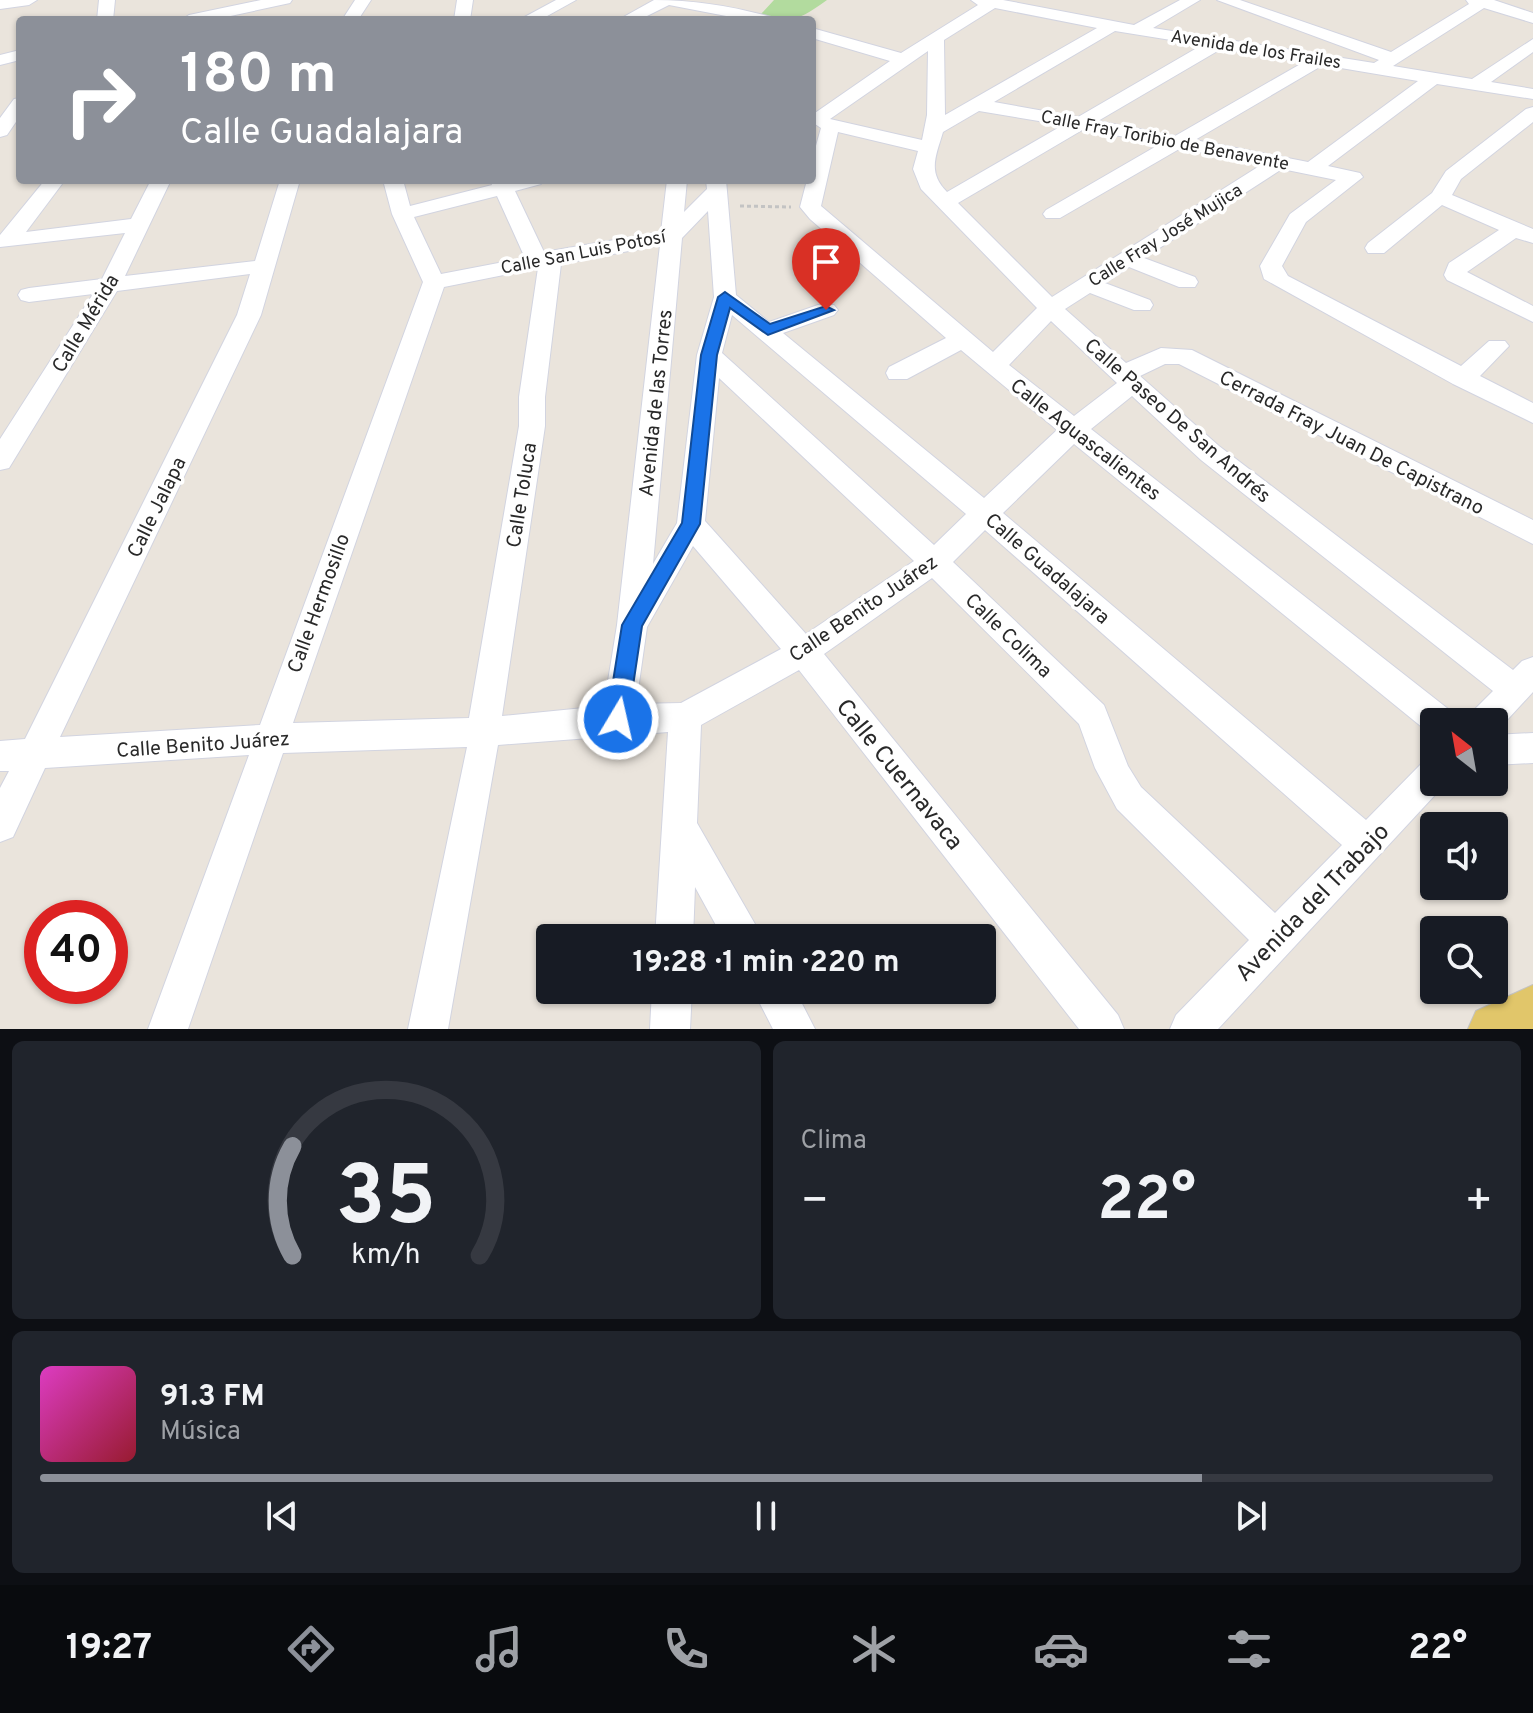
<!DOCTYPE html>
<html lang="es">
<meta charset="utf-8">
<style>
:root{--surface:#171b24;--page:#20242c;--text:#f1f3f6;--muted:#9ea1a6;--line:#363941;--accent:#8c9099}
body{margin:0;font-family:Overpass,sans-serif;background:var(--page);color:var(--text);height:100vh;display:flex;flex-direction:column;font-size:30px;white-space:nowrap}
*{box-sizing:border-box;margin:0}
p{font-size:26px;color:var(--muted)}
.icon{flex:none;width:44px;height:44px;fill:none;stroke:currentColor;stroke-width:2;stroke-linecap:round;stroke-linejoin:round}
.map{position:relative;height:1029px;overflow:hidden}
.panel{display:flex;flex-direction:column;gap:12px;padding:12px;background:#0d0f14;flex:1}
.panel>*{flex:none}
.guide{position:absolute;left:16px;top:16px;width:800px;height:168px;border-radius:8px;box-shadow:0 2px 6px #0004;background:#8c9099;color:#fff;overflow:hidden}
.needle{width:52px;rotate:329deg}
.controls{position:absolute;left:1420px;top:708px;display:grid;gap:16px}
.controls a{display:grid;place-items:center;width:88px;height:88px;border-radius:8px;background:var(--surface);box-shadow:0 2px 6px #0004;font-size:40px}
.speed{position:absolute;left:24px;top:900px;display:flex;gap:16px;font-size:40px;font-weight:700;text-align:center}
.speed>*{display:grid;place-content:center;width:104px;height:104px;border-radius:50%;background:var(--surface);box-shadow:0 2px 6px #0004;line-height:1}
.speed .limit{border:12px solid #d22;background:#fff;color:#111}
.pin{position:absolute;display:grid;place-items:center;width:68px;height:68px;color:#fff;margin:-82px -34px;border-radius:50% 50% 50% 0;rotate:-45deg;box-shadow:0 0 8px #0007}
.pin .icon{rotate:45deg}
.me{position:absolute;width:88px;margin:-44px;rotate:9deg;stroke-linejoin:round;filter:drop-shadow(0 0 6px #0008)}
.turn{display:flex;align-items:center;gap:28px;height:168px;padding:0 32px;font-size:36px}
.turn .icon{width:104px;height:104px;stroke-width:2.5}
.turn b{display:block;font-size:56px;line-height:68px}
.big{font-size:60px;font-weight:700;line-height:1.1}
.panel .card{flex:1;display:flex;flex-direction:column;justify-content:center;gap:12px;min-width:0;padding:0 28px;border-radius:12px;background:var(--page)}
.panel .dial{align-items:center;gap:0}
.dial svg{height:208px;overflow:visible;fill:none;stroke:var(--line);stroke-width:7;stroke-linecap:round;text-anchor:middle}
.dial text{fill:var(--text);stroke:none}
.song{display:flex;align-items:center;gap:24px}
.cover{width:96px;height:96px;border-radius:12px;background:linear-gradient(135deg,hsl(310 70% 55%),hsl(350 70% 35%))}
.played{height:8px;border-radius:4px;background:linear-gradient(90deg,var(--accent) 80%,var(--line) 80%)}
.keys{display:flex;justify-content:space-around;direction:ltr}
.heat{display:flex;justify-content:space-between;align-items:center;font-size:44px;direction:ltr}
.panel .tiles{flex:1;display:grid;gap:12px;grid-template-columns:1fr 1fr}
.card:last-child{grid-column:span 2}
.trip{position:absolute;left:536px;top:924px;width:460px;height:80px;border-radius:8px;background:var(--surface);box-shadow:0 2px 6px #0004;font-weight:700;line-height:80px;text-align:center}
.tab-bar{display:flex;height:128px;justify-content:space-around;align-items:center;background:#090b0e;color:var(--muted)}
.tab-bar .icon{width:56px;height:56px}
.tab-bar .selected{color:var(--accent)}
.tab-bar b{font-size:36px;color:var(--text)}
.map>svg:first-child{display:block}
.green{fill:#b2db9e}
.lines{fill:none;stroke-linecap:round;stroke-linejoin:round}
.minor-casing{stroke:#d2d4e0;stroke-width:2}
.major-casing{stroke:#c3c3c3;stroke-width:2}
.path{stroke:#c3c3c3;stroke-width:3;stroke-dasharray:4 3;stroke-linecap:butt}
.minor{fill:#fff;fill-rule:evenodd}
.major{fill:#e1c66a;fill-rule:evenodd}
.route{fill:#1a73e8;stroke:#114b97;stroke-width:2}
.labels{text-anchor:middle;stroke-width:7;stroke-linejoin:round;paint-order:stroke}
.far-street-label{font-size:18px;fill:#292929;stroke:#fff}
.street-label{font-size:20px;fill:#292929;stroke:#fff}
.near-street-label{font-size:24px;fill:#292929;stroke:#fff}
</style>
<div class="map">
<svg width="1533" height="1029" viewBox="0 0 1533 1029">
<rect width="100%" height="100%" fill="#eae4dc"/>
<path class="green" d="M774,0H827C800,19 794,24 761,14Z"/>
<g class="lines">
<defs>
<path id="minor" d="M0,0H37L29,5L0,9Z
M99,0H115L113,20H97Z
M261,0H292L290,3L212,20H181L189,15Z
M355,0H371L358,20H342Z
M457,0H473L470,20H454Z
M556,0H576L540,20H519Z
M654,0C695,0 731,6 771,17L773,20H747L669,5L639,20H618Z
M971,0H1003L1134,25L1180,0H1200L1153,28L1374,63L1379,60L1217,0H1240L1391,52L1469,4L1466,0H1494L1533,13V23L1484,8L1393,66L1472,79L1533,39V52L1491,82L1533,89V99L1437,84L1328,166L1360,173L1363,177L1306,222L1282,266L1288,276L1461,366L1489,341H1505L1509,346L1480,376L1533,403V423L1453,384L1264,279L1260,266L1290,214L1336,180L1282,169L1144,258L1195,277L1198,282L1195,287H1179L1129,267L1105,283L1150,300L1153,305L1150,310H1134L1090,293L1065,309L1126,363L1161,348L1192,350L1533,520V544L1179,364H1165L1140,376L1219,446L1513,670L1522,661L1533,657V692L1496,732L1494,722H1468L1472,712L1493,691L1201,460L1132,396L1091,429L1452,712L1456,722H1434V734L1428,732L1074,444L1003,513L1366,820L1422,763L1434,758V782H1447L1218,1029H1170L1176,1015L1249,940L1117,809L1095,768L1079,724L932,578L824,654L1118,1015L1124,1029H1079L799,670L701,725L697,823L763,938H723L695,887L693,938H655L668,732L498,745L448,1029H408L467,747L283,753L188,1029H148L249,755L45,768L13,837L0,842V788L9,771H0V741L25,739L237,315L250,274L117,291L9,468L0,470V439L93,294L29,302L21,300L18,295L21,290L29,288L102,279L125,233L0,247V235L45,180H65L26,232L131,219L151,180H171L125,276L255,261L280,180H300L261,315L60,737L260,725L423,282L392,214L383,180H403L410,206L492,185L490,180H544L541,184L515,191L544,252L661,232L667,180H687L684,212L707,189L706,180H726L736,295L769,322L818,305H834L838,310L834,315L783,333L984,498L1057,430L961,350L907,379H889L886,373L889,367L946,338L810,219L800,207L807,180H812V160L821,128L812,122V115L890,61L812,38V28L901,53L978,5ZM995,8L1097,28L945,115L944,40ZM1115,31L1202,45L1078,117L994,102ZM1221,49L1304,62L1175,136L1098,121ZM928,51L927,115L922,140L830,119ZM1323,65L1418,81L1308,162L1195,140ZM979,111L1063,125L947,192C927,172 936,156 943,132ZM1084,129L1160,144L1046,210L1043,214L1046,218H1060L1181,148L1261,165L1052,297L958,203ZM838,132L918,151L913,169L921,189L1037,308L993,352L821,206ZM497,196L525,258L441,274L414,217ZM708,211L714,297L697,355L677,523L653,564L682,238ZM660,245L617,625L604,706L502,716L545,426V397L561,264ZM538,268L519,397V426L469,718L293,723L444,287ZM732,315L966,514L934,545L722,353ZM1051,321L1117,383L1074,416L1009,365ZM719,378L914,561L806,634L705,521ZM985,530L1342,845L1275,913L1141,787L1128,766L1104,705L953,562ZM693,546L781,649L681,703L636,704L647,627Z
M20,50V60L0,65V55Z
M20,98V116L7,135L0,137V118L14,99Z
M1533,107V122L1461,179L1452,195L1533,229V243L1516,238L1467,272L1533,306V322L1447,280L1444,275L1449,263L1499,230L1442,205L1384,253H1368L1365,248L1368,243L1432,193L1446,171L1526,109Z
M1533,733V763L1494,765V735Z
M652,990H692L690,1029H650Z
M753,990H795L815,1029H773Z"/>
<path id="major" d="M1533,985V1029H1468L1476,1011Z"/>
</defs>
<use href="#minor" class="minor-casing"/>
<use href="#major" class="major-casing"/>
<path class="path" d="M740,206L791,207"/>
<use href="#minor" class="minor"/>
<use href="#major" class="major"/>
</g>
<path class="route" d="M725,292L770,324L826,306L834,310L768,335L730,308L717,355L700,524L642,626L628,719L625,726L618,729L610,726L607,719L622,625L682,523L701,355L718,297Z"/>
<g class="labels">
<g class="far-street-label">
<text transform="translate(1256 49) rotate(9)" y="6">Avenida de los Frailes</text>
<text transform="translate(1165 140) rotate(11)" y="6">Calle Fray Toribio de Benavente</text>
<text transform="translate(1165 235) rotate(-32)" y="6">Calle Fray José Mujica</text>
<text transform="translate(583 252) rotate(-11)" y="6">Calle San Luis Potosí</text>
</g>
<g class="street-label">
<text transform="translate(85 323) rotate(-59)" y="7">Calle Mérida</text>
<text transform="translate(655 403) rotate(-84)" y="7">Avenida de las Torres</text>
<text transform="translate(1178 420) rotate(41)" y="7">Calle Paseo De San Andrés</text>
<text transform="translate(1086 439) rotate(38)" y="7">Calle Aguascalientes</text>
<text transform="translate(1352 442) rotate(27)" y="7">Cerrada Fray Juan De Capistrano</text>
<text transform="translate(521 495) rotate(-81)" y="7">Calle Toluca</text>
<text transform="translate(156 507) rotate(-64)" y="7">Calle Jalapa</text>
<text transform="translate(1048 568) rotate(41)" y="7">Calle Guadalajara</text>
<text transform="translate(318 603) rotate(-70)" y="7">Calle Hermosillo</text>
<text transform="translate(863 608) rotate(-34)" y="7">Calle Benito Juárez</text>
<text transform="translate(1009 635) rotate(44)" y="7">Calle Colima</text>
<text transform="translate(203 744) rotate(-4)" y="7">Calle Benito Juárez</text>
</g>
<g class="near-street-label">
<text transform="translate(900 774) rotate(51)" y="8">Calle Cuernavaca</text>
<text transform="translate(1312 902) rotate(-46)" y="8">Avenida del Trabajo</text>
</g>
</g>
</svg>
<div class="controls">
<a><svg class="needle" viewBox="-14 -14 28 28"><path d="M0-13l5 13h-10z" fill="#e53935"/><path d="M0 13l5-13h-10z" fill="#9ea1a6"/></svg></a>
<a><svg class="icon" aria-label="sound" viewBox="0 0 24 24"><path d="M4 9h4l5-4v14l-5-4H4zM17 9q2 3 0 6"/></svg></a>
<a><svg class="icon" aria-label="search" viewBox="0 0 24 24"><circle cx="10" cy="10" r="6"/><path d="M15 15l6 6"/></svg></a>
</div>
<div class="speed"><div class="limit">40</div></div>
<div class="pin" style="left:826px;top:310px;background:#d93025"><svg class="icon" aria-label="arrive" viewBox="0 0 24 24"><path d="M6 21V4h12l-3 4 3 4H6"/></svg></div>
<svg class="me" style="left:618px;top:719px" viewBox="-20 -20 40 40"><circle r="17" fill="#1a73e8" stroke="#fff" stroke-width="3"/><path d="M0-11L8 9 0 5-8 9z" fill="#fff"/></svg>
<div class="trip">19:28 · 1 min · 220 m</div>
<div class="guide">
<div class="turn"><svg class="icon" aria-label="right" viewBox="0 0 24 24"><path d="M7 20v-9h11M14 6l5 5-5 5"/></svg><div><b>180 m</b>Calle Guadalajara</div></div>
</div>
</div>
<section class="panel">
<div class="tiles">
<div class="card dial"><svg viewBox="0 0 100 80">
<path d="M14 69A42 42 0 1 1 86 69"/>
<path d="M14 69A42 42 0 0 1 14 27" stroke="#8c9099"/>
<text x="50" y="56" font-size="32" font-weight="700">35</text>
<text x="50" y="72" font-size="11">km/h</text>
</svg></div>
<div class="card"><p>Clima</p>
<div class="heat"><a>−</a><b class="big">22°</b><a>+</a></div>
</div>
<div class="card">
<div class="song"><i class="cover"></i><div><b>91.3 FM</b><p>Música</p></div></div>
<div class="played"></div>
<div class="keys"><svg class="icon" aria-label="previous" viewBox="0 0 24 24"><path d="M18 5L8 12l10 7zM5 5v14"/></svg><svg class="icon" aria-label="pause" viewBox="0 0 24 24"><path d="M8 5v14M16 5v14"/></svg><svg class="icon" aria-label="next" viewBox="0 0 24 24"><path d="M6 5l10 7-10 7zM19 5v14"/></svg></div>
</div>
</div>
</section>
<nav class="tab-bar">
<b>19:27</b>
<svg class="icon selected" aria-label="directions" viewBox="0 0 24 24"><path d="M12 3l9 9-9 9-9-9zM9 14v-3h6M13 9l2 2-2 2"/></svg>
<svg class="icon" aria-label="music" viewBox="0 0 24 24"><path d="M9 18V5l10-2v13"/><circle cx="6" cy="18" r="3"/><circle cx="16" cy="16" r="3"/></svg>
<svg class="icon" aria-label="phone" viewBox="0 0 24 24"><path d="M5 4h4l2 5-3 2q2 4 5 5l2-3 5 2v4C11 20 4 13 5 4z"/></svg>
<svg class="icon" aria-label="climate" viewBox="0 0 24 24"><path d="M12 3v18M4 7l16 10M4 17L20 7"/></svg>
<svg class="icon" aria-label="car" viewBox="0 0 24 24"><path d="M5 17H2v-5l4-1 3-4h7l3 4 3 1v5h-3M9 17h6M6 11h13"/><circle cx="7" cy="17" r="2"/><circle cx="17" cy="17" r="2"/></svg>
<svg class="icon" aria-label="filters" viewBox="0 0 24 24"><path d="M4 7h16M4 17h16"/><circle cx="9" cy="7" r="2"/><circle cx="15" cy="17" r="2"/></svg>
<b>22°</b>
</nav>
